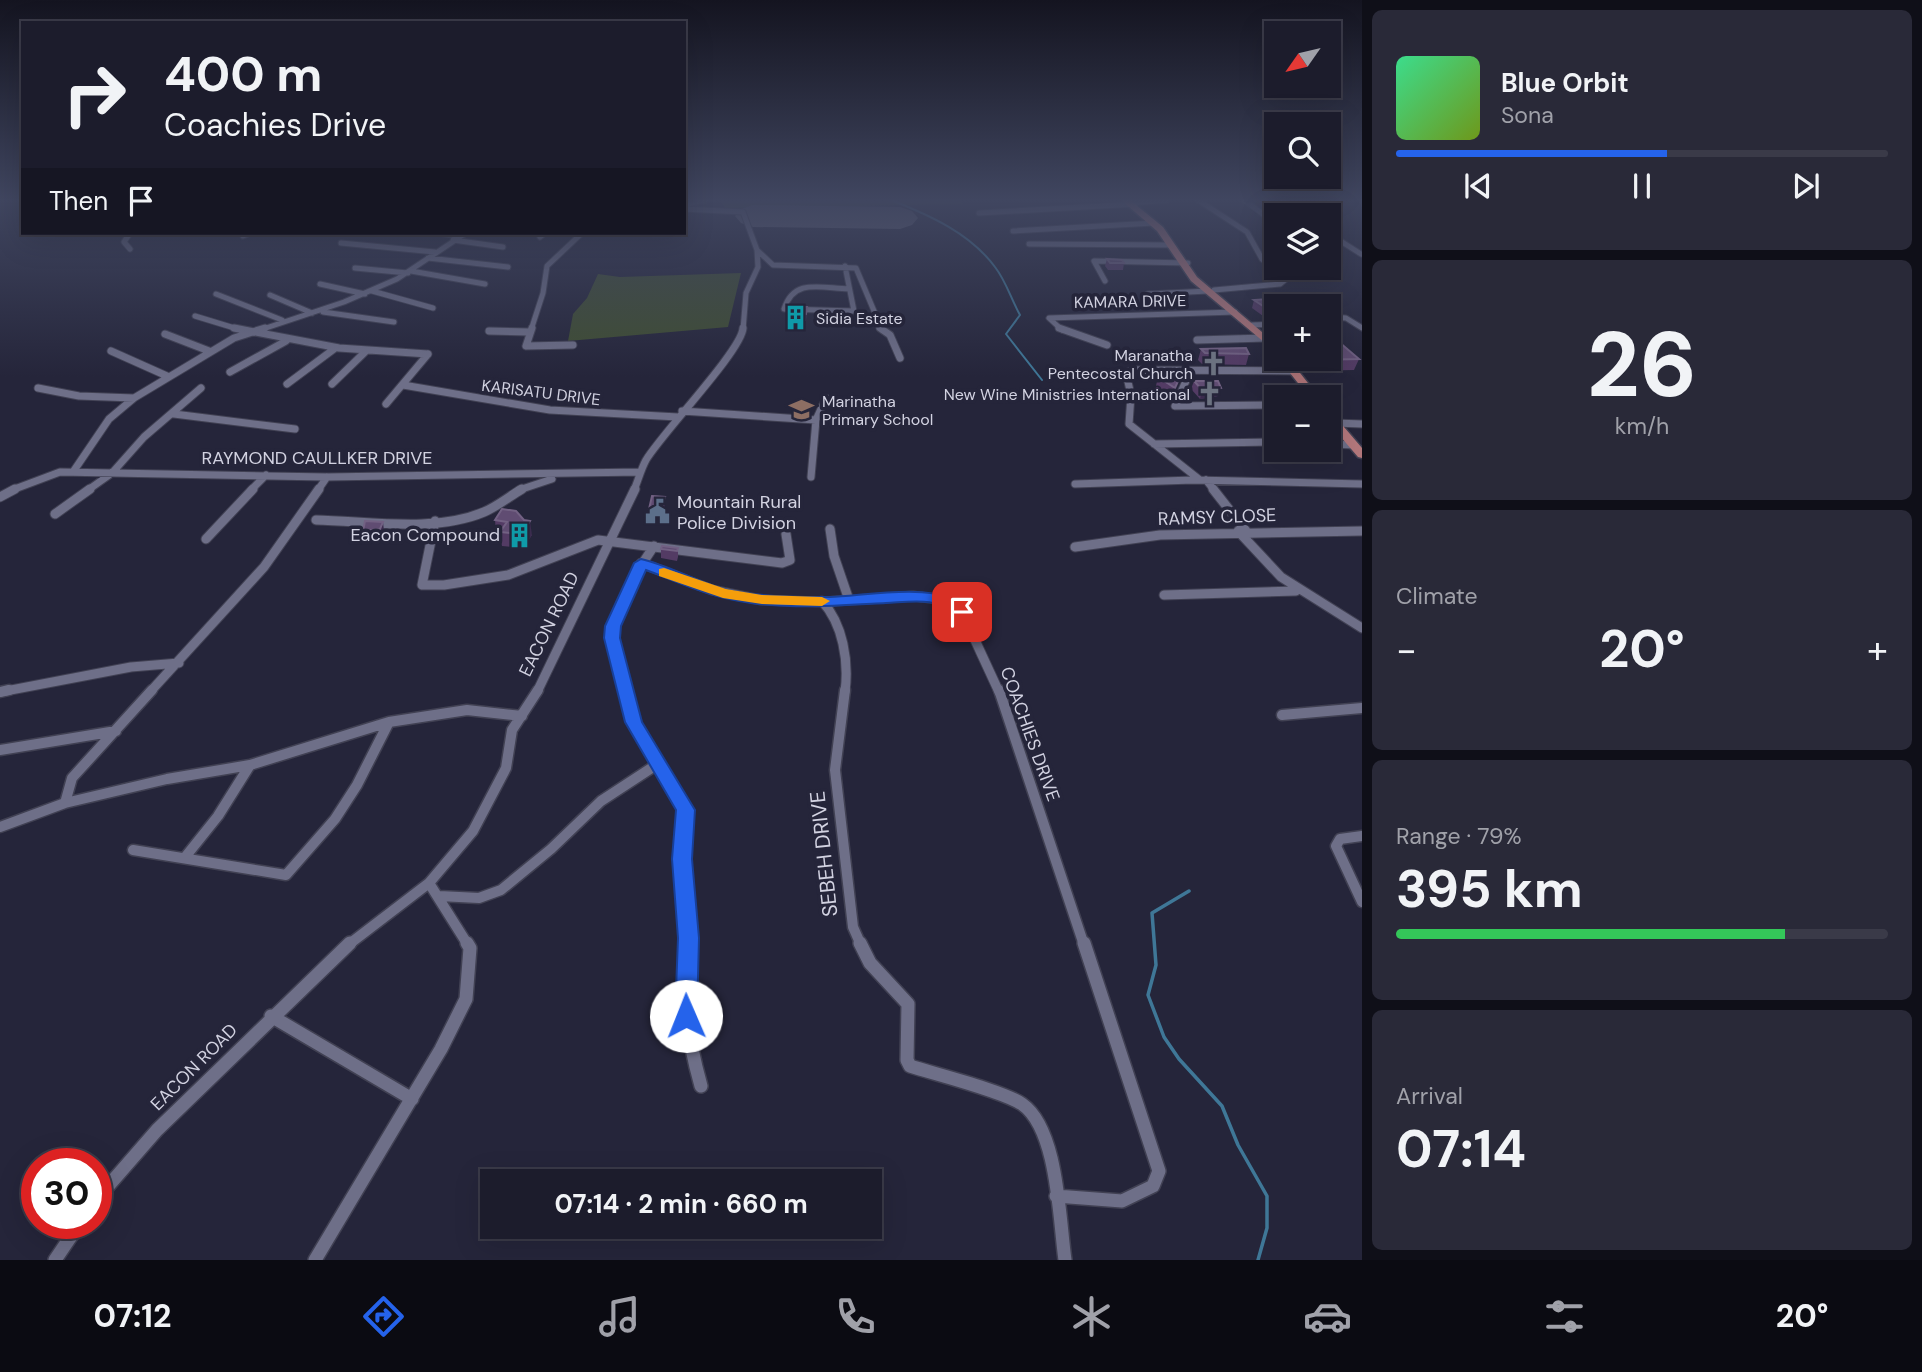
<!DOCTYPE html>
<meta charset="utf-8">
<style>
:root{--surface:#1c1c2c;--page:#292938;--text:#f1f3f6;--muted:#a0a1a9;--line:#3a3a48;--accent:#2563eb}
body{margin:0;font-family:"DM Sans",sans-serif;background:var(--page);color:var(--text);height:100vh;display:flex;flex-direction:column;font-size:26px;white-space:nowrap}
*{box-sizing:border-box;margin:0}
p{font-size:23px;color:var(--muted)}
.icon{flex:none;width:38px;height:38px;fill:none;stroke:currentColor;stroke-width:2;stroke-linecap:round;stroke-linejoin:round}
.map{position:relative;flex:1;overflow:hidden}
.side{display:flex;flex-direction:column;gap:10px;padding:10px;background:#0f0f18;width:560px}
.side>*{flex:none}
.top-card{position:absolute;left:21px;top:21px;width:665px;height:214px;border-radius:0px;box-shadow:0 7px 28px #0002,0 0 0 2px var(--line);background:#1c1c2c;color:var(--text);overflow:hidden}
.needle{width:46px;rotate:236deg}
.buttons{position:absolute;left:1264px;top:21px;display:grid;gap:14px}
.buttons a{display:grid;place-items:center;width:77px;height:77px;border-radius:0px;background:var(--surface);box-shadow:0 7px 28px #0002,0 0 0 2px var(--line);font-size:35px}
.speed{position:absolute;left:21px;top:1148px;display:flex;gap:14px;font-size:35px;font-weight:700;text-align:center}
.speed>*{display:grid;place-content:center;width:91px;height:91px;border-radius:50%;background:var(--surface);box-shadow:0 7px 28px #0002,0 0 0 2px var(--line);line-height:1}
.speed .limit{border:10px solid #d22;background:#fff;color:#111}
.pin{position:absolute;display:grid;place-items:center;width:60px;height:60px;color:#fff;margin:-30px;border-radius:14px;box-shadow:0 4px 10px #0006}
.me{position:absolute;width:77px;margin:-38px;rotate:359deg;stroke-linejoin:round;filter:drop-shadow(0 0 5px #0008)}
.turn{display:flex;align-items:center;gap:24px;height:147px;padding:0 28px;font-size:32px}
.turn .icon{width:91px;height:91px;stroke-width:2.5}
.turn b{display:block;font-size:49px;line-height:60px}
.then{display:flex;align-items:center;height:66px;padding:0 28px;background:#0003;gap:14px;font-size:26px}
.big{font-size:52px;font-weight:700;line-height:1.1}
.side .card{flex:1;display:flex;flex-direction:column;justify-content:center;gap:10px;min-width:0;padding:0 24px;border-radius:10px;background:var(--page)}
.side .dial{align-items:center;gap:0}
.dial b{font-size:91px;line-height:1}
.song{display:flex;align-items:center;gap:21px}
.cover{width:84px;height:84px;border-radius:10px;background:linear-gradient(135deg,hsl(150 70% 55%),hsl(80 70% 35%))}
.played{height:7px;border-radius:4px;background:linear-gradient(90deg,var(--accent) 55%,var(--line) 55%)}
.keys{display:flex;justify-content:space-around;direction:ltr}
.heat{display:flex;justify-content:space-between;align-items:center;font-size:38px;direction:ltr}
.charge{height:10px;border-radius:5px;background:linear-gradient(90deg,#34c759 79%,var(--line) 0)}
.trip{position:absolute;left:480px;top:1169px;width:402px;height:70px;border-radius:0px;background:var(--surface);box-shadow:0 7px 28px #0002,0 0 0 2px var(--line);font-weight:700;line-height:70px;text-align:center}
.menu{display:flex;height:112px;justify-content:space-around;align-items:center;background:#0b0b12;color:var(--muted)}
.menu .icon{width:49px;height:49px}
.menu .current{color:var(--accent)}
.menu b{font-size:32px;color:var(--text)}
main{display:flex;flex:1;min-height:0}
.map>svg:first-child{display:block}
.green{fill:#3f4d31}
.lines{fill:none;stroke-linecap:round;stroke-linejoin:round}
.stream-far1{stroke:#3f7797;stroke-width:2}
.stream{stroke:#3f7797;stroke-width:3.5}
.runway{fill:#646477;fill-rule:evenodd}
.minor-far4-casing{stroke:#414153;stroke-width:7}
.minor-far3-casing{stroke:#414153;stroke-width:9}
.minor-far2-casing{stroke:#414153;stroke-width:11}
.minor-far1-casing{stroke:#414153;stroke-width:13}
.minor-casing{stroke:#414153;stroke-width:16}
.tertiary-casing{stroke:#414153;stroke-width:3}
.primary-casing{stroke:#414153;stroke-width:3}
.minor-far4{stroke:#6e6f88;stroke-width:5}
.minor-far3{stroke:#6e6f88;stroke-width:7}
.minor-far2{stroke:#6e6f88;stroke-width:9}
.minor-far1{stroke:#6e6f88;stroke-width:10}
.minor{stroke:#6e6f88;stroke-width:13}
.tertiary{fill:#6e6f88;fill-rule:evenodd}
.primary{fill:#b4787c;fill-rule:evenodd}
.wall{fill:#533b64}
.shaded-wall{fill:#3b2c4e}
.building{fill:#604c72;stroke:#726183;stroke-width:2}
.route{fill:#2563eb;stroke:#184099;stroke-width:2}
.slow{fill:#f59e0b}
.labels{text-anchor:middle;stroke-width:7;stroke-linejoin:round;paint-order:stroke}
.far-street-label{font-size:16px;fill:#d2d2e1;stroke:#25253a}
.far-poi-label{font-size:16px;fill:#d2d2e1;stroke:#25253a;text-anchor:start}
.street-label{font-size:18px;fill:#d2d2e1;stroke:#25253a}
.poi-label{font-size:18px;fill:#d2d2e1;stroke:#25253a;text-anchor:start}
.near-street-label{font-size:21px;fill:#d2d2e1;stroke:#25253a}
</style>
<main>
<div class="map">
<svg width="1362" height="1260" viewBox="0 0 1362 1260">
<rect width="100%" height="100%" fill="#25253a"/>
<path class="green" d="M958,200L963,204L725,208L721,201Z
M741,273L728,327L568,341L573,314L587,298L598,274L620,277Z"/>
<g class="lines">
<path class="stream-far1" d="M891,200C929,215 970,233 995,267C1006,281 1011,299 1020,315L1006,334L1042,380"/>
<path class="stream" d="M1189,891L1152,913L1156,965L1148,995L1164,1037L1179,1059L1222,1106L1238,1145L1267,1196V1228L1258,1260"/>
<path class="runway" d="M753,205L900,207L912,211L918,218L912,225L900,229L753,227L741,223L735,216L741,209Z"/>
<defs>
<path id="minor-far4" d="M1198,200L1247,232L1262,259L1286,279L1280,284L1214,290
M1244,200L1276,224
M1283,200L1303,215
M1130,203L1168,200
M684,209L743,212L757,250L758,267L746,293L743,330
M979,213L1136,204
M1013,231L1154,223
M130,233L124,242L130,249
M438,233L461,236
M1328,233L1361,254
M243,236L250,233
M540,237L545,233
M453,240L503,247
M341,243L435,252
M1029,244L1171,245
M757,250L773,265L856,268L882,330
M428,258L508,267
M845,266L854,311L784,309C794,278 820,288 849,289
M355,268L408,273
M411,271L485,284
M1105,281L1094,261L1188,263
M320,284L365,294
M372,291L433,308
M216,294L282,320
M1148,294L1208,291
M270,295L312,313
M323,312L394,322
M195,316L241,330
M1328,317L1346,318L1362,328
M1252,325L1276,324
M260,330L344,302L397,279L466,233
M531,330L543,293L547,266L582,233
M1062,330L1049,318L1235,312"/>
<path id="minor-far3" d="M234,328L339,348L428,354
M532,328L526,346L573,345
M880,328L890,335L900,358
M1059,328L1107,345
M489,331L529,332
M165,334L209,351
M1197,340L1265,338
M111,351L167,376
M230,372L286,341
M1189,374L1175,406L1276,405
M287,384L334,349
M332,384L365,352
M403,385L550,410L678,417
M38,388L79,396L134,398L234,338L265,328
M386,404L428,354
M682,411L816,420
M174,414L295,429
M1335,423L1362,424
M1154,444L1276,442
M1328,444L1354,445
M73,472L109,419L134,398
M811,477L816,420L826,398
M1200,480L1129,424L1131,395L1126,373L1133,370L1294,371
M1206,480L1214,490
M1075,484L1193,480L1362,484
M12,490L60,472L327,477L640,472
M88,490L112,473L144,437L201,388
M251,490L266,475
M318,490L327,477
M519,490L552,479
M634,490C638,481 641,469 646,460C663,432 742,350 743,328"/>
<path id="minor-far2" d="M1213,489L1246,531
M0,497L15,489
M55,514L90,489
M316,520C369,521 434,533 484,512C498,506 510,496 522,489
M435,521L422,585H444L508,575L598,540L782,563L790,560L786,534
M830,529L834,556L849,600
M1238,531L1281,577L1362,628
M206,539L253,489
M1075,547L1160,535L1362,531
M641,563L712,590L761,600L821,602L913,596L945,600L962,612L999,692
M1164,595L1296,591
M822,601C843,624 849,661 845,692
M0,692L131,667L179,663
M150,692L264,567L319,489
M537,692L635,489
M626,692C622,675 614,657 612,639C610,613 639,568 654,546"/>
<path id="minor-far1" d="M626,690L634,722L685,810L682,859L688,945
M845,690L835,770L853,927L861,945
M999,690L1084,945
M0,692L9,690
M1282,715L1362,708
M0,750L116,731
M65,803L72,778L152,690
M0,827L65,803L167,779L250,765L389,722L467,710L522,716
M1362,836L1340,839L1336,846L1362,902
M133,850L286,875L335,819L357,785L389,722
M186,856L218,816L250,765
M429,883L468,945
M439,896L479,898L501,890L551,849L601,801L656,765
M348,945L429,883L473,831L506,768L512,730L538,690"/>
<path id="minor" d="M688,943C684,1001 685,1029 701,1086
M860,943L870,963L908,1004L907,1060L910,1066C935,1074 1003,1091 1022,1104C1058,1129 1059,1218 1065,1260
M271,1016L412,1099
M1056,1196L1122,1201L1153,1186L1159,1171L1084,943
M96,1200L157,1130L350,943
M55,1260L80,1223
M315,1260L441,1049L466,999L470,948L467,943"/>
<path id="tertiary" d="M701,200H713L684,208V204Z"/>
<path id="primary" d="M1121,200H1130L1163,227L1197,277L1276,344V352L1191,281L1157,231Z
M1279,359H1289L1319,397H1309Z
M1328,412L1332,413L1362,448V458L1358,457L1328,422Z"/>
</defs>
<use href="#minor-far4" class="minor-far4-casing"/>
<use href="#minor-far3" class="minor-far3-casing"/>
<use href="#minor-far2" class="minor-far2-casing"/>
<use href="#minor-far1" class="minor-far1-casing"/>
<use href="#minor" class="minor-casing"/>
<use href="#tertiary" class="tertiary-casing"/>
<use href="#primary" class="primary-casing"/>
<use href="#minor-far4" class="minor-far4"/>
<use href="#minor-far3" class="minor-far3"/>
<use href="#minor-far2" class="minor-far2"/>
<use href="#minor-far1" class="minor-far1"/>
<use href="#minor" class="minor"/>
<use href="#tertiary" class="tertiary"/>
<use href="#primary" class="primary"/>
</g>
<path class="wall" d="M1107,259L1124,263L1123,270H1108L1105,266Z
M1254,300L1280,306L1263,316L1252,308Z
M807,307L806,321L786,320L787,312Z
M1201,349L1249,354L1246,365L1202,364L1198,360Z
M1296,359H1359L1354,370L1306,371Z
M1175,375V391L1171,400L1155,390L1158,377Z
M1194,381L1218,396L1200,399L1191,389Z
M665,506L661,519L649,518V509Z
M502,509L532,535L523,548L502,546L500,534L496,533L495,520Z
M365,521L384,531L382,539L365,540L363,531Z
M678,548V557L677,561L661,558V549Z"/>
<path class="shaded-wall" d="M1276,307V314L1263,316L1266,308Z
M1221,388L1218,396L1200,399L1202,390Z
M665,497V506L661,519V510Z
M530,521L532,535L523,548L522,534Z
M383,522L384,531L382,539L380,529Z"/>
<path class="building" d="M1107,259L1122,260L1124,263H1110Z
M1269,299L1280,306L1266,308L1254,300Z
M788,307H807L806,314L787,312Z
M1328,342H1339L1359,359L1310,360L1309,359H1328Z
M1246,348L1249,354L1205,353L1201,349Z
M1175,375L1179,379L1175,388L1158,377Z
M1194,381H1218L1221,388L1202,390Z
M652,496L665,497L661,510L649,509Z
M502,509L516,511L524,520L530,521L522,534L500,532L507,522L495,520Z
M365,521L383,522L380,529L363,531Z
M662,546L678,548L677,551L661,549Z"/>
<linearGradient id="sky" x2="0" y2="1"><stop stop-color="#141420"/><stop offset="0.53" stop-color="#404660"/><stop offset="1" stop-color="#404660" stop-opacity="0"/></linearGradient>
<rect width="1362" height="377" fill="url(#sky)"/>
<path class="route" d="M641,559C671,566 698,583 728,590C761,597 797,597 830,597C868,596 945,579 970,612L968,616H956C939,596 910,602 886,603C832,606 774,611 721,597C696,591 670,579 646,570L621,626L620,638L642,722L695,810L692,859L699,938L697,1016L694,1023L686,1026L678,1023L675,1016L678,938L672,859L676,810L625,722L604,638L605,626L634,563Z"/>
<path class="slow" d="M664,568L726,589L762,595L822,597L830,601L822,606L762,604L723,598L659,576V569Z"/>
<defs>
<symbol id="building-bare" viewBox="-9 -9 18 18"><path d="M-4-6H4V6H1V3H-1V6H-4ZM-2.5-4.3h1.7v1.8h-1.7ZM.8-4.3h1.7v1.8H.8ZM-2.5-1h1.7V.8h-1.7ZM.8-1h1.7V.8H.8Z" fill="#0f9aa8" stroke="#25253a" stroke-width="2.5" paint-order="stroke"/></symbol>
<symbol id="church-bare" viewBox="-9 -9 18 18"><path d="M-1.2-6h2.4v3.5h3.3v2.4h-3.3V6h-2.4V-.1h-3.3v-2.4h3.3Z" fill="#6b7280" stroke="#25253a" stroke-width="2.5" paint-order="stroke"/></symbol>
<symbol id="school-bare" viewBox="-9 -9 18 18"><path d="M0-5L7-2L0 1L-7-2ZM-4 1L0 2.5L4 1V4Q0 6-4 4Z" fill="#8d6e63" stroke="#25253a" stroke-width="2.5" paint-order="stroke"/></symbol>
<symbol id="civic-bare" viewBox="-9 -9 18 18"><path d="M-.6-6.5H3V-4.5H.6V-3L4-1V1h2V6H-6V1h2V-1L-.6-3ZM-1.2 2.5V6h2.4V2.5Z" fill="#5c6f8a" stroke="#25253a" stroke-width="2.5" paint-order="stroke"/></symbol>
</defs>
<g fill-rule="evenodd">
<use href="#building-bare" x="778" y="300" width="35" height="35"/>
<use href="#church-bare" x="1196" y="346" width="35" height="35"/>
<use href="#church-bare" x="1192" y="376" width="35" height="35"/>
<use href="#school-bare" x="784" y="392" width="35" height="35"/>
<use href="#civic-bare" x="640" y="494" width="35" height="35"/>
<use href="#building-bare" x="502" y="518" width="35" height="35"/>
</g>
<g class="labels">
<g class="far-street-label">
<text transform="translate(1130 301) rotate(-1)" y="6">KAMARA DRIVE</text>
<text transform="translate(541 392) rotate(7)" y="6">KARISATU DRIVE</text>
</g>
<g class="far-poi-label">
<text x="816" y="324">Sidia Estate</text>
<text x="1193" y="361" text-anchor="end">Maranatha<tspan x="1193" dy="18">Pentecostal Church</tspan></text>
<text x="1190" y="400" text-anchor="end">New Wine Ministries International</text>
<text x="822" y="407">Marinatha<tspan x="822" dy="18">Primary School</tspan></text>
</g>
<g class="street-label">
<text x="317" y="464">RAYMOND CAULLKER DRIVE</text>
<text transform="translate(1217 517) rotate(-2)" y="6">RAMSY CLOSE</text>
<text transform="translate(549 624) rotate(-64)" y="6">EACON ROAD</text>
<text transform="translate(1030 734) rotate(70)" y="6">COACHIES DRIVE</text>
<text transform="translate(194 1067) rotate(-45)" y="6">EACON ROAD</text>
</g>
<g class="poi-label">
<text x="677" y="508">Mountain Rural<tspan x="677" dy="21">Police Division</tspan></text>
<text x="500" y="541" text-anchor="end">Eacon Compound</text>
</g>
<g class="near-street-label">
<text transform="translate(824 854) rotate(-96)" y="7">SEBEH DRIVE</text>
</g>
</g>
</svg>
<div class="buttons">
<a><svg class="needle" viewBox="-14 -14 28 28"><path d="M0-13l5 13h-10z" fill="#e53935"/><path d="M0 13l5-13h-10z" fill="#a0a1a9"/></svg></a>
<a><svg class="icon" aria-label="search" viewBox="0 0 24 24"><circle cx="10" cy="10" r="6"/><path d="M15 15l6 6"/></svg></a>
<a><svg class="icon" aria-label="layers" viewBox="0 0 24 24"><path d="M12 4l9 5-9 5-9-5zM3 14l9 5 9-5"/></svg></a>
<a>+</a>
<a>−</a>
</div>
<div class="speed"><div class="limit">30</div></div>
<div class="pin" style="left:962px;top:612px;background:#d93025"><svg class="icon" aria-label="arrive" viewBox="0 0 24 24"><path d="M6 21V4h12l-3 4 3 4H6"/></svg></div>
<svg class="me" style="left:686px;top:1016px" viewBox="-20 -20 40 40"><circle r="19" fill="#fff"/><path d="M0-13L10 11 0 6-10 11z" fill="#2563eb"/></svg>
<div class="trip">07:14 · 2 min · 660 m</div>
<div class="top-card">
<div class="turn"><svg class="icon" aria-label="right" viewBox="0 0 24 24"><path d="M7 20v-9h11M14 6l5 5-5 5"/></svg><div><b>400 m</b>Coachies Drive</div></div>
<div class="then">Then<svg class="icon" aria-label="arrive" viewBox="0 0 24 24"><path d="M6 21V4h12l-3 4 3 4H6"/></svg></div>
</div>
</div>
<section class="side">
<div class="card">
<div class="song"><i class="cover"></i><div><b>Blue Orbit</b><p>Sona</p></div></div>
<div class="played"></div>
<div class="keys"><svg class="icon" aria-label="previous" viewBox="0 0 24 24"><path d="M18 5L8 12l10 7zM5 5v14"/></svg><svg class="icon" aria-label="pause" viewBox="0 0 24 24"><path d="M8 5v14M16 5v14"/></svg><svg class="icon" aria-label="next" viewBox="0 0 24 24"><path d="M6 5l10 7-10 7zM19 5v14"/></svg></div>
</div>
<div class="card dial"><b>26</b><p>km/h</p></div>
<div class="card"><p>Climate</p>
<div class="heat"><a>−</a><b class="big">20°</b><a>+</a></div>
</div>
<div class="card"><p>Range · 79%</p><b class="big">395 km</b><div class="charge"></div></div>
<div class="card"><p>Arrival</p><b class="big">07:14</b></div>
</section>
</main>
<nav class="menu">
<b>07:12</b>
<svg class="icon current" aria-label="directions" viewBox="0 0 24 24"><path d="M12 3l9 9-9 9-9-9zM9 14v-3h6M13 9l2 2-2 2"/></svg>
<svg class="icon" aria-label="music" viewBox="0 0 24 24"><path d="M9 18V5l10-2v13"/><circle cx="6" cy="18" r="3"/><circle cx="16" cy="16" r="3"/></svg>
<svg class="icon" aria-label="phone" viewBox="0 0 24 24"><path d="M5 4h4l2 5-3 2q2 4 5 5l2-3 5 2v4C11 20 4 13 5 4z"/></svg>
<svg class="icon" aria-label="climate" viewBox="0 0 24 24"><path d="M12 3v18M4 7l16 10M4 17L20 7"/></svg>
<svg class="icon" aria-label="car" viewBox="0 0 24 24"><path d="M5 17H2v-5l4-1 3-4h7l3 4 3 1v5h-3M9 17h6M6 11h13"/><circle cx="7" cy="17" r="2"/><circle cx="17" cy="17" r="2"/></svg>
<svg class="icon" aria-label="filters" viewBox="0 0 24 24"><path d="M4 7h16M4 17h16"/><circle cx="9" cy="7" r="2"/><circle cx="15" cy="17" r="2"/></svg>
<b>20°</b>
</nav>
